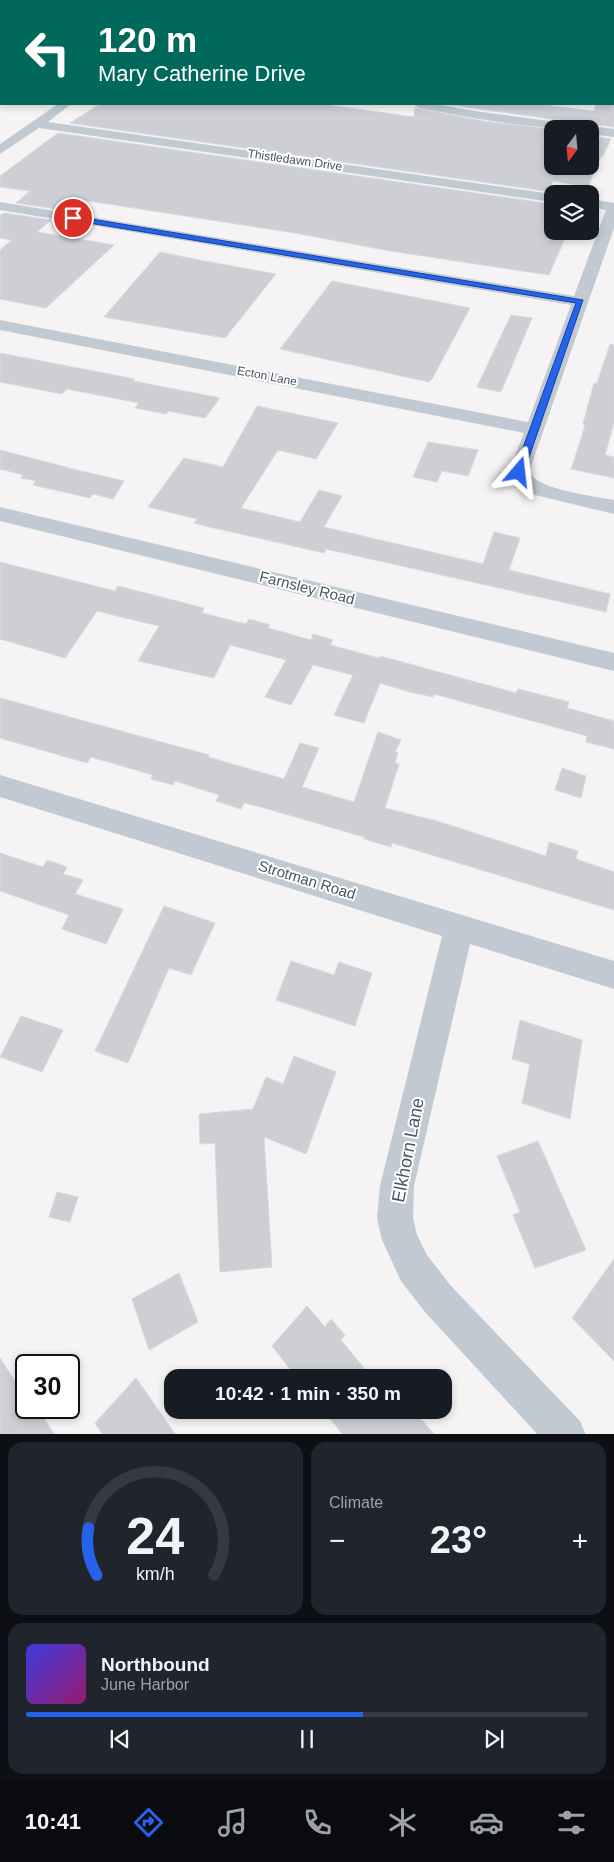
<!DOCTYPE html>
<meta charset="utf-8">
<style>
:root{--surface:#171b24;--page:#20242c;--text:#f1f3f6;--muted:#9ea1a6;--line:#363941;--accent:#2563eb}
body{margin:0;font-family:Helvetica,sans-serif;background:var(--page);color:var(--text);height:100vh;display:flex;flex-direction:column;font-size:19px;white-space:nowrap}
*{box-sizing:border-box;margin:0}
p{font-size:16px;color:var(--muted)}
.icon{flex:none;width:28px;height:28px;fill:none;stroke:currentColor;stroke-width:2;stroke-linecap:round;stroke-linejoin:round}
.map{position:relative;height:1434px;overflow:hidden}
.sheet{display:flex;flex-direction:column;gap:8px;padding:8px;background:#0d0f14;flex:1}
.sheet>*{flex:none}
.hud{position:absolute;left:0px;top:0px;width:615px;height:105px;box-shadow:0 2px 8px #0003;background:#00695c;color:#fff;overflow:hidden}
.needle{width:32px;rotate:196deg}
.controls{position:absolute;left:544px;top:120px;display:grid;gap:10px}
.controls a{display:grid;place-items:center;width:55px;height:55px;border-radius:10px;background:var(--surface);box-shadow:0 2px 8px #0003;font-size:25px}
.speed{position:absolute;left:15px;top:1354px;display:flex;gap:10px;font-size:25px;font-weight:700;text-align:center}
.speed>*{display:grid;place-content:center;width:65px;height:65px;border-radius:50%;background:var(--surface);box-shadow:0 2px 8px #0003;line-height:1}
.speed .limit{border:2px solid #111;border-radius:8px;background:#fff;color:#111}
.pin{position:absolute;display:grid;place-items:center;width:42px;height:42px;color:#fff;margin:-21px;border:2px solid #fff;border-radius:50%;box-shadow:0 1px 5px #0007}
.me{position:absolute;width:55px;margin:-28px;rotate:17deg;stroke-linejoin:round;filter:drop-shadow(0 0 4px #0008)}
.turn{display:flex;align-items:center;gap:18px;height:105px;padding:0 15px;font-size:22px}
.turn .icon{width:65px;height:65px;stroke-width:2.5}
.turn b{display:block;font-size:35px;line-height:42px}
.big{font-size:38px;font-weight:800;line-height:1.1}
.sheet .tile{flex:1;display:flex;flex-direction:column;justify-content:center;gap:8px;min-width:0;padding:0 18px;border-radius:15px;background:var(--page)}
.sheet .dial{align-items:center;gap:0}
.dial svg{height:130px;overflow:visible;fill:none;stroke:var(--line);stroke-width:7;stroke-linecap:round;text-anchor:middle}
.dial text{fill:var(--text);stroke:none}
.song{display:flex;align-items:center;gap:15px}
.cover{width:60px;height:60px;border-radius:8px;background:linear-gradient(135deg,hsl(240 70% 55%),hsl(320 70% 35%))}
.played{height:5px;border-radius:2px;background:linear-gradient(90deg,var(--accent) 60%,var(--line) 60%)}
.keys{display:flex;justify-content:space-around;direction:ltr}
.heat{display:flex;justify-content:space-between;align-items:center;font-size:28px;direction:ltr}
.sheet .tiles{flex:1;display:grid;gap:8px;grid-template-columns:1fr 1fr}
.tile:last-child{grid-column:span 2}
.trip{position:absolute;left:164px;top:1369px;width:288px;height:50px;border-radius:15px;background:var(--surface);box-shadow:0 2px 8px #0003;font-weight:800;line-height:50px;text-align:center}
.dock{display:flex;height:80px;justify-content:space-around;align-items:center;background:#090b0e;color:var(--muted)}
.dock .icon{width:35px;height:35px}
.dock .on{color:var(--accent)}
.dock b{font-size:22px;color:var(--text)}
.map>svg:first-child{display:block}
.building{fill:#cdcfd5;stroke:#d7d9de}
.lines{fill:none;stroke-linecap:round;stroke-linejoin:round}
.street{fill:#c1cad2;fill-rule:evenodd}
.route{fill:#2563eb;stroke:#184099}
.labels{text-anchor:middle;stroke-width:4;stroke-linejoin:round;paint-order:stroke}
.far-street-label{font-size:12px;fill:#4a5661;stroke:#fff}
.street-label{font-size:15px;fill:#4a5661;stroke:#fff}
.near-street-label{font-size:18px;fill:#4a5661;stroke:#fff}
</style>
<div class="map">
<svg width="614" height="1435" viewBox="0 0 614 1435">
<rect width="100%" height="100%" fill="#f5f3f3"/>
<path class="building" d="M100,104H320L414,117L415,108L483,121L552,129V166H590V136L611,139L603,156H601L588,187L552,181V192L70,123Z
M445,104H535L594,111L596,104H614V127L590,124L585,126L579,123Z
M58,133L552,204V231H568L549,275L390,251L295,233L76,199L63,210L16,203L30,191L0,187V176Z
M4,213L51,220L37,232L114,245L46,308L0,299V250L12,240L0,238V216Z
M160,252L199,260L276,274L225,338L104,317Z
M332,281L470,308L432,379L429,382L280,349Z
M511,315L532,318L501,392L477,387Z
M610,344L614,345V423L605,455L614,457V478L571,469L582,436L585,425L583,424L594,383H597Z
M0,353L135,379L133,381L220,398L205,418L168,411L166,414L135,408L139,403L67,389L62,394L0,382Z
M257,406L338,423L316,459L278,450L241,508L300,522L319,490L342,496L324,527L483,564L494,532L520,538L509,570L610,594L606,612L326,549L324,553L214,528L194,523L197,519L148,507L184,458L223,467Z
M428,442L478,450L469,474L468,476L442,471L437,482L413,477Z
M0,450L77,470L124,481L113,499L93,494L90,498L33,485L36,481L21,478L23,475L0,469Z
M0,562L115,591L118,586L204,608L202,613L246,624L249,619L270,625L268,628L311,640L313,634L333,640L330,645L379,658L380,656L516,693L518,689L569,702L567,708L614,721V749L586,742L587,736L434,694L433,697L410,692L380,683L364,723L334,715L353,675L313,665L291,705L265,697L286,660L230,645L214,678L138,661L159,626L97,611L65,658L0,639Z
M0,698L209,755L208,757L284,779L300,743L319,748L302,787L354,802L378,732L401,740L395,752L398,753L395,763L399,764L385,808L437,821L546,856L549,842L578,851L576,859L614,872V910L392,843L391,847L364,839V837L261,807L244,803L241,809L216,801L219,795L175,781L173,785L151,779L153,775L91,757L87,763L0,738Z
M562,768L586,776L581,798L555,790Z
M0,853L43,867L47,860L67,867L63,874L83,880L75,894L123,909L106,944L62,929L69,915L0,891Z
M164,906L215,923L191,975L169,968L128,1063L95,1051Z
M291,961L334,975L339,962L372,973L355,1026L276,1000Z
M21,1016L63,1030L42,1072L0,1057Z
M520,1020L582,1040L570,1119L522,1103L530,1064L512,1059Z
M294,1056L336,1072L306,1154L264,1137L272,1267L220,1272L215,1143L200,1144L199,1114L253,1109L266,1077L283,1084Z
M538,1141L586,1250L535,1268L513,1215L520,1212L497,1156Z
M57,1192L78,1197L70,1222L49,1217Z
M614,1259V1361L572,1318Z
M179,1273L198,1322L149,1350L132,1299Z
M307,1306L325,1327L331,1319L345,1335L341,1340L372,1378H297L272,1346Z
M0,1358L15,1381L26,1370V1408H37L55,1435H0Z
M136,1378L176,1435H103L95,1423Z
M323,1410H413L435,1435H343Z"/>
<g class="lines">
<path class="street" d="M439,0H460L461,1H440Z
M0,4H1V10H0Z
M0,63H1V70H0Z
M58,104H71L48,122L552,194V202L39,128L0,154V144Z
M413,104H436L474,111L579,125L585,128L590,126L614,129V137L590,134V129C532,129 476,119 419,108Z
M590,199L614,203V228L529,472C538,490 594,496 614,500V514L531,494L516,484L509,472L524,433L0,330V320L528,422L571,305L0,210V202L574,296L606,210L590,207Z
M0,507L614,653V671L0,521Z
M0,775L614,961V989L470,944L414,1186L413,1218L417,1235L427,1255L451,1286L580,1421L586,1435H538L425,1312L401,1281L382,1240L377,1218L380,1186L442,936L0,797Z"/>
</g>
<path class="route" d="M73,216L583,300L524,472L519,475L514,472L576,303L71,220Z"/>
<g class="labels">
<g class="far-street-label">
<text transform="translate(295 160) rotate(8)" y="4">Thistledawn Drive</text>
<text transform="translate(267 376) rotate(11)" y="4">Ecton Lane</text>
</g>
<g class="street-label">
<text transform="translate(307 588) rotate(14)" y="5">Farnsley Road</text>
<text transform="translate(307 880) rotate(17)" y="5">Strotman Road</text>
</g>
<g class="near-street-label">
<text transform="translate(408 1150) rotate(-79)" y="6">Elkhorn Lane</text>
</g>
</g>
</svg>
<div class="controls">
<a><svg class="needle" viewBox="-14 -14 28 28"><path d="M0-13l5 13h-10z" fill="#e53935"/><path d="M0 13l5-13h-10z" fill="#9ea1a6"/></svg></a>
<a><svg class="icon" aria-label="layers" viewBox="0 0 24 24"><path d="M12 4l9 5-9 5-9-5zM3 14l9 5 9-5"/></svg></a>
</div>
<div class="speed"><div class="limit">30</div></div>
<div class="pin" style="left:73px;top:218px;background:#d93025"><svg class="icon" aria-label="arrive" viewBox="0 0 24 24"><path d="M6 21V4h12l-3 4 3 4H6"/></svg></div>
<svg class="me" style="left:519px;top:472px" viewBox="-20 -20 40 40"><path d="M0-17L14 15 0 8-14 15z" fill="#2563eb" stroke="#fff" stroke-width="4"/></svg>
<div class="trip">10:42 · 1 min · 350 m</div>
<div class="hud">
<div class="turn"><svg class="icon" aria-label="left" viewBox="0 0 24 24"><path d="M17 20v-9H6M10 6l-5 5 5 5"/></svg><div><b>120 m</b>Mary Catherine Drive</div></div>
</div>
</div>
<section class="sheet">
<div class="tiles">
<div class="tile dial"><svg viewBox="0 0 100 80">
<path d="M14 69A42 42 0 1 1 86 69"/>
<path d="M14 69A42 42 0 0 1 9 40" stroke="#2563eb"/>
<text x="50" y="56" font-size="32" font-weight="700">24</text>
<text x="50" y="72" font-size="11">km/h</text>
</svg></div>
<div class="tile"><p>Climate</p>
<div class="heat"><a>−</a><b class="big">23°</b><a>+</a></div>
</div>
<div class="tile">
<div class="song"><i class="cover"></i><div><b>Northbound</b><p>June Harbor</p></div></div>
<div class="played"></div>
<div class="keys"><svg class="icon" aria-label="previous" viewBox="0 0 24 24"><path d="M18 5L8 12l10 7zM5 5v14"/></svg><svg class="icon" aria-label="pause" viewBox="0 0 24 24"><path d="M8 5v14M16 5v14"/></svg><svg class="icon" aria-label="next" viewBox="0 0 24 24"><path d="M6 5l10 7-10 7zM19 5v14"/></svg></div>
</div>
</div>
</section>
<nav class="dock">
<b>10:41</b>
<svg class="icon on" aria-label="directions" viewBox="0 0 24 24"><path d="M12 3l9 9-9 9-9-9zM9 14v-3h6M13 9l2 2-2 2"/></svg>
<svg class="icon" aria-label="music" viewBox="0 0 24 24"><path d="M9 18V5l10-2v13"/><circle cx="6" cy="18" r="3"/><circle cx="16" cy="16" r="3"/></svg>
<svg class="icon" aria-label="phone" viewBox="0 0 24 24"><path d="M5 4h4l2 5-3 2q2 4 5 5l2-3 5 2v4C11 20 4 13 5 4z"/></svg>
<svg class="icon" aria-label="climate" viewBox="0 0 24 24"><path d="M12 3v18M4 7l16 10M4 17L20 7"/></svg>
<svg class="icon" aria-label="car" viewBox="0 0 24 24"><path d="M5 17H2v-5l4-1 3-4h7l3 4 3 1v5h-3M9 17h6M6 11h13"/><circle cx="7" cy="17" r="2"/><circle cx="17" cy="17" r="2"/></svg>
<svg class="icon" aria-label="filters" viewBox="0 0 24 24"><path d="M4 7h16M4 17h16"/><circle cx="9" cy="7" r="2"/><circle cx="15" cy="17" r="2"/></svg>
</nav>
